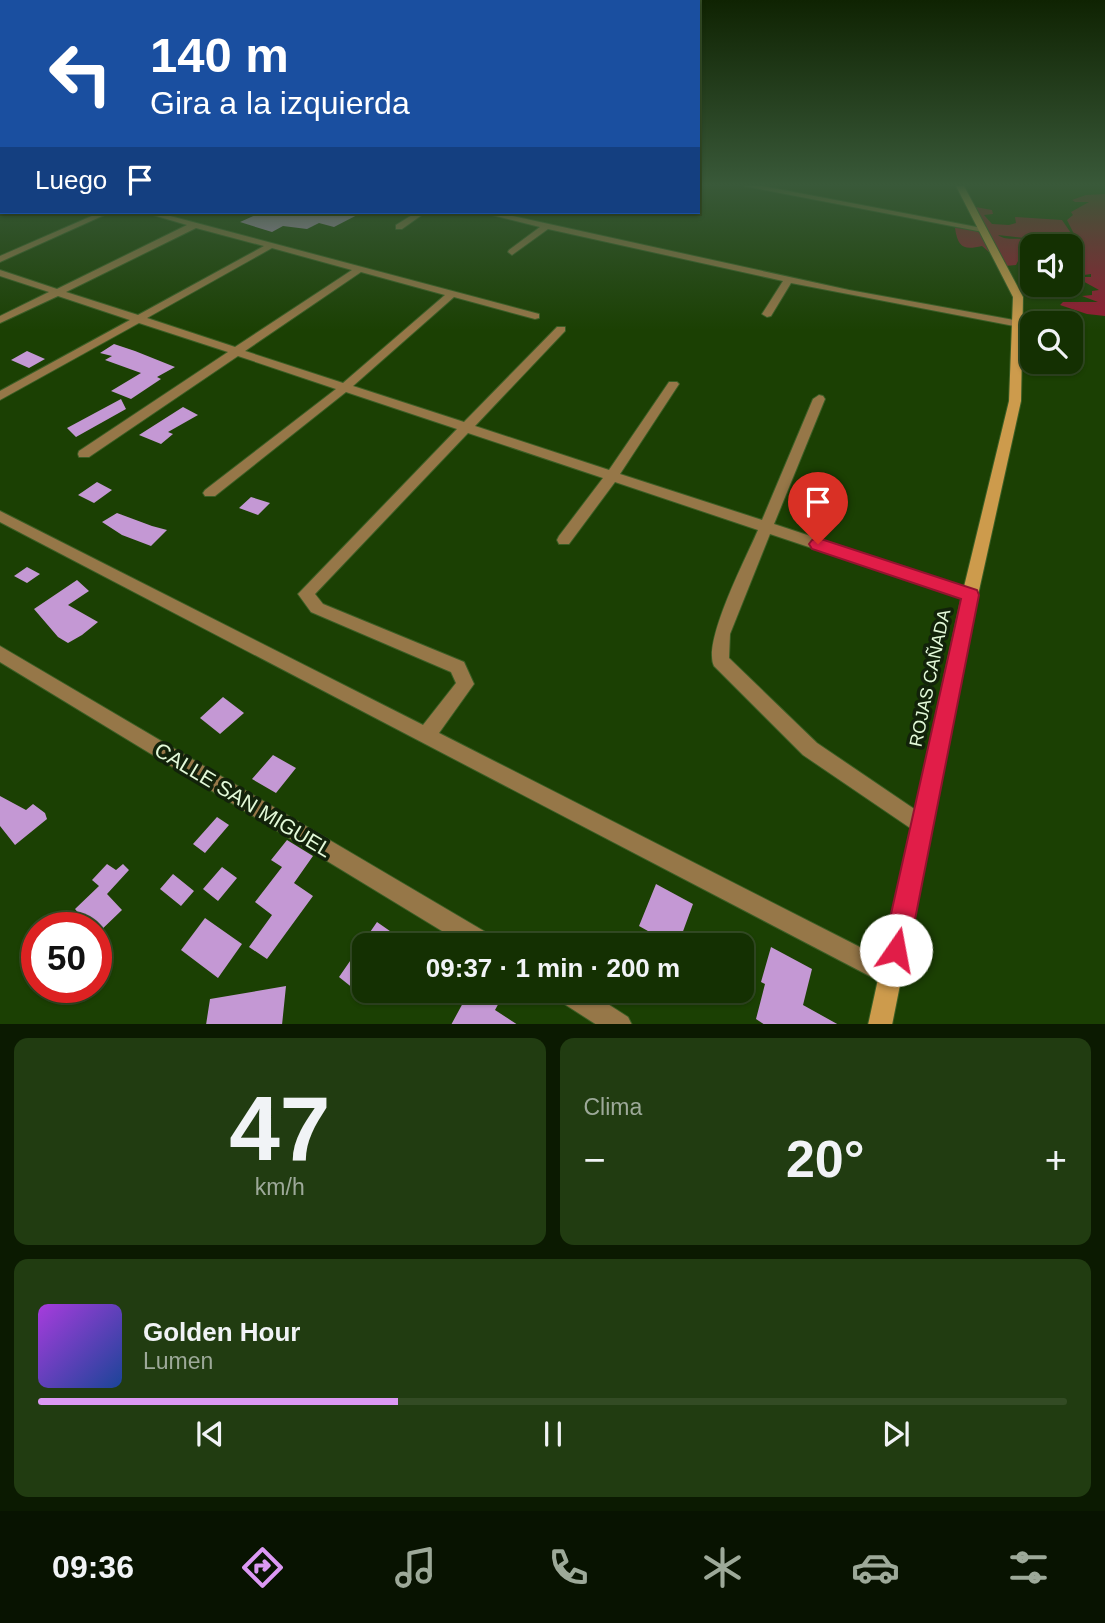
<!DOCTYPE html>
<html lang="es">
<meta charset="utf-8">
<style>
:root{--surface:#143002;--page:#213c11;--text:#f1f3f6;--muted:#9da999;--line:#334b24;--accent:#dc99f4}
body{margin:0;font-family:Helvetica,sans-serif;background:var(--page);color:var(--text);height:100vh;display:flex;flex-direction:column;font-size:26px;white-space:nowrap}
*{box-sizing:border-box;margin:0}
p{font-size:23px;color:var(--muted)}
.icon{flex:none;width:38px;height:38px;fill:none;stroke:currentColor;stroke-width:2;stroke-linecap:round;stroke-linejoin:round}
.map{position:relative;height:1024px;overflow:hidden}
.panel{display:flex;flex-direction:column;gap:14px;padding:14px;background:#0b1a01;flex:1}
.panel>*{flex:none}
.banner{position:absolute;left:0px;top:0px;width:700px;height:214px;box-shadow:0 2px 5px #0004,0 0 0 2px var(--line);background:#1a4fa0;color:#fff;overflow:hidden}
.fabs{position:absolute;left:1020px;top:234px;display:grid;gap:14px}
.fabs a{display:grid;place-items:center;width:63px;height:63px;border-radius:14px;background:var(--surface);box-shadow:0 2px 5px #0004,0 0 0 2px var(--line);font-size:35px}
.speed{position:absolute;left:21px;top:912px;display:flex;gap:14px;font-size:35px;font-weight:700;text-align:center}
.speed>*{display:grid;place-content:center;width:91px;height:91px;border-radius:50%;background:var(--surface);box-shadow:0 2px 5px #0004,0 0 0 2px var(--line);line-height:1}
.speed .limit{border:10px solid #d22;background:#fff;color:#111}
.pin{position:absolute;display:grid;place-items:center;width:60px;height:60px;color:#fff;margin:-72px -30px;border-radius:50% 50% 50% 0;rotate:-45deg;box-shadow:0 0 7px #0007}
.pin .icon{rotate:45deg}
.me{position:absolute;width:77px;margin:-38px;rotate:12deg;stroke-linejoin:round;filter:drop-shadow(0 0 5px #0008)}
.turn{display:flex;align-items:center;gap:24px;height:147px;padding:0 35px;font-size:32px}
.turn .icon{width:91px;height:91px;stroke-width:2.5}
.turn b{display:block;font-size:49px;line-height:60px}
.then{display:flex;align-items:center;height:66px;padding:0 35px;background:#0003;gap:14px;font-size:26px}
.big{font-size:52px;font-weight:700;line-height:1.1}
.panel .tile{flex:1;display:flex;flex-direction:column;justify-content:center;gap:10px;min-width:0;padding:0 24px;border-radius:14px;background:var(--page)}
.panel .dial{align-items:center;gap:0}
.dial b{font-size:91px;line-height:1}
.song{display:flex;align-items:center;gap:21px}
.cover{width:84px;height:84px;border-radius:10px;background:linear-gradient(135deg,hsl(280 70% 55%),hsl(220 70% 35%))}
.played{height:7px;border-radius:4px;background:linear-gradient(90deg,var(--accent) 35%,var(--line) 35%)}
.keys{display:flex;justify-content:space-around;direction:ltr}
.heat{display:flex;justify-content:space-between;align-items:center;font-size:38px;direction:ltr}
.panel .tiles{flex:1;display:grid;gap:14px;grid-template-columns:1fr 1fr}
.tile:last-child{grid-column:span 2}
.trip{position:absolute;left:352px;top:933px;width:402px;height:70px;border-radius:14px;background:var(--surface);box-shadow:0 2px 5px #0004,0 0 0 2px var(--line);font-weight:700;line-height:70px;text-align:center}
.menu{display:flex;height:112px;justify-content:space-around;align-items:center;background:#081301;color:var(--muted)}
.menu .icon{width:49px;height:49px}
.menu .on{color:var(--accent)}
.menu b{font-size:32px;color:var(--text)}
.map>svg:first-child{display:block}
.green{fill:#951a32}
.building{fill:#c498d4}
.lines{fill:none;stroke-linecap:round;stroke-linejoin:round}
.minor-casing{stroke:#3b5e25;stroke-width:2}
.secondary-casing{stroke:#3b5e25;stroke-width:2}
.minor{fill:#967748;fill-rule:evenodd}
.secondary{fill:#cd9b4c;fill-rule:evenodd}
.route{fill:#e11d48;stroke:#92132f;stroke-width:2}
.labels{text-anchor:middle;stroke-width:7;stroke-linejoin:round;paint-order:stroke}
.street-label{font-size:18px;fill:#e3f9d9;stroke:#12220a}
.near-street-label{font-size:21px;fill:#e3f9d9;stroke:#12220a}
</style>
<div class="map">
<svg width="1105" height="1025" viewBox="0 0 1105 1025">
<rect width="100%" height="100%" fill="#1b4003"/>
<path class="green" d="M1105,194V316L1087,314L1060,305L1063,302H1098L1082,296L1092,295V291L1099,290L1081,280L1082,277H1091V274L1084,275L1071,272V250L1076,238L1067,220L1073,215L1071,212L1089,202H1075L1072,200L1086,195Z
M970,206L992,210L993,214L984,215L992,224L1009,225L1016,223L1015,217L1062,220L1073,236L1066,243L998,235C1007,242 1020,236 1031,241C1037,244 1040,245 1047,247H1032V267L1019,259L1016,265L1005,266L982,246C965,250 958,249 955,228L978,229Z"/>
<path class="building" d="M262,212H363L334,227L319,223L307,229L283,226L272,232L240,222Z
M114,344L135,351L175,367L157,377L161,379L131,399L111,391L141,373L105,360L112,356L100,353Z
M27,351L45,359L29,368L11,360Z
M121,399L126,409L76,437L67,428Z
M183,407L198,415L168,432L173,434L161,444L139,435Z
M97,482L112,490L94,503L78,495Z
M251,497L270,503L258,515L239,508Z
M117,513L152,526L167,530L151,546L122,535L102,522Z
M27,567L40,574L27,583L14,576Z
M77,580L89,591L68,605L98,622L82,635L68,643L58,637L34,609Z
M223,697L244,713L220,734L200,718Z
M273,755L296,768L276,793L252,779Z
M0,796L26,810L33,804L45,813L47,819L15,845L0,826Z
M217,817L229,825L205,853L193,844Z
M287,840L313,856L294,883L313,896L267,959L249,947L272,915L255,902L282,867L271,860Z
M107,864L116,870L123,864L129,870L107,894L122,910L97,934L96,928H91L75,909L99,886L92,880Z
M222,867L237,878L218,901L203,889Z
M173,874L194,891L181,906L160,889Z
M656,884L693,904L678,945H673L639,926Z
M205,918L242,944L218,978L181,950Z
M377,922L410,945H364V997L339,977Z
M771,947L812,969L803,1005L839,1025H765L756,1019L765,984L761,982Z
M286,986L282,1025H206L210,999Z
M470,990H506L495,1010L518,1025H451Z"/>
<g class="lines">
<defs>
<path id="minor" d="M744,186H762L987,229L983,232Z
M0,206H2L0,211Z
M101,212H111L0,262V256Z
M143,212H155L539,314V318L535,319L454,297L353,386L464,422L557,327H565V331L475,426L609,470L669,382H677L679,384L620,474L762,520L813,399L819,395L823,396L825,399L774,524L976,591L978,595L976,599L970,601L770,534L730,634L729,658L817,743L929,819L932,826L929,833L922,836L803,755L714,666C702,642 747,556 758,530L615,482L569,544H559L557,540L559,536L603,478L468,433L315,594L323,604L464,662L474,684L439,733L899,967L903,975L899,983L891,987L883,983L0,522V511L423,725L456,683L451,672L311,612L298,594L457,429L346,392L215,496H205L203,493L205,490L336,389L238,356L89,457H79L78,454L79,451L228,352L139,323L0,400V391L130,320L58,296L0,323V316L49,292L0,276V270L57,289L187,225ZM196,228L264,246L138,315L66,292ZM272,248L352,270L235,347L147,318ZM361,272L445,295L343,383L245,351Z
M417,212H426L402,229H396V225Z
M480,212H494L849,290L1019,321L1024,324L1019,327L791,283L771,316L767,317L762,314L783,281L548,229L512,255L508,252L509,250L540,227Z
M0,646L494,937L497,945H465L0,662Z
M552,990H586L628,1017L632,1025H597L555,998Z"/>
<path id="secondary" d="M956,186H964L1023,297L1021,401L978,595L892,1025H868L962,595L1009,401L1013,297Z"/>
</defs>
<use href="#minor" class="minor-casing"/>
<use href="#secondary" class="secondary-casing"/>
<use href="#minor" class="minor"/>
<use href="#secondary" class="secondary"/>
</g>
<linearGradient id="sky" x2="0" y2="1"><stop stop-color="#0f2302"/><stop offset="0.56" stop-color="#395939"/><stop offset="1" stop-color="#395939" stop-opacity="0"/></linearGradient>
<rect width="1105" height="330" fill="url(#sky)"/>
<path class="route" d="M818,538L977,590L979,595L909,950L905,960L896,963L887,960L883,950L961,599L812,549L809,544L812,540Z"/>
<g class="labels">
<g class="street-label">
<text transform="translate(930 678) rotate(-78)" y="6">ROJAS CAÑADA</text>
</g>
<g class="near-street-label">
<text transform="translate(243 800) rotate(31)" y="7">CALLE SAN MIGUEL</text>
</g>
</g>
</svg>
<div class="fabs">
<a><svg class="icon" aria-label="sound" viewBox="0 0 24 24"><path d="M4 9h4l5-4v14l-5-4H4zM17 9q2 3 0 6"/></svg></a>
<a><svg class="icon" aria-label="search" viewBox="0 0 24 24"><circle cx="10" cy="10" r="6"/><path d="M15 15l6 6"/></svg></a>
</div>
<div class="speed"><div class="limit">50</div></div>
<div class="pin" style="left:818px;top:544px;background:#d93025"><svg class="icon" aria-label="arrive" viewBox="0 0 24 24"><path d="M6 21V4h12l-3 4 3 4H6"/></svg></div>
<svg class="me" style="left:896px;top:950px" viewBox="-20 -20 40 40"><circle r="19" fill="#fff"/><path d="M0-13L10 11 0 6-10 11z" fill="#e11d48"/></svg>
<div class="trip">09:37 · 1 min · 200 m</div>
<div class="banner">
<div class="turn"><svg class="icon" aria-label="left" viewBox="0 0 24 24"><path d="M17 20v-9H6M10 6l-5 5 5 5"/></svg><div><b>140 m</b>Gira a la izquierda</div></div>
<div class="then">Luego<svg class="icon" aria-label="arrive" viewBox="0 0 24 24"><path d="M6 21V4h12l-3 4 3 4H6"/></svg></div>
</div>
</div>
<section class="panel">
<div class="tiles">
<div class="tile dial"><b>47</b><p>km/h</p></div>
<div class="tile"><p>Clima</p>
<div class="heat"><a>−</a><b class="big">20°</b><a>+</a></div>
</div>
<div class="tile">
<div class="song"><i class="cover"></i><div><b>Golden Hour</b><p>Lumen</p></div></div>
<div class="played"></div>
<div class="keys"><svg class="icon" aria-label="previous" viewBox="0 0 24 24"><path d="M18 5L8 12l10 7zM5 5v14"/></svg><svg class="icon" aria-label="pause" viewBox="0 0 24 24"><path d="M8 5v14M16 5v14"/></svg><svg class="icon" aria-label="next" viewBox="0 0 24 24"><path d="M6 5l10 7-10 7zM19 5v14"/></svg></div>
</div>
</div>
</section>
<nav class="menu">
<b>09:36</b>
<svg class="icon on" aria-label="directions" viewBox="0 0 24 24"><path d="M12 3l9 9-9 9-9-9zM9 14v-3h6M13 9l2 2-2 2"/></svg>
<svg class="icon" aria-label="music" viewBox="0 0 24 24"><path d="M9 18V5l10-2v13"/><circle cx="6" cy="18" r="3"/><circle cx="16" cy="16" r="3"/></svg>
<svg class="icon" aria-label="phone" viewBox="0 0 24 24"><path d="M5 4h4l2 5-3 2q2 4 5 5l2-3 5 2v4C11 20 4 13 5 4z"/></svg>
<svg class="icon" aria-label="climate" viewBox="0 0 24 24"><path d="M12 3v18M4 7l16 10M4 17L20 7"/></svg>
<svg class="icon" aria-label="car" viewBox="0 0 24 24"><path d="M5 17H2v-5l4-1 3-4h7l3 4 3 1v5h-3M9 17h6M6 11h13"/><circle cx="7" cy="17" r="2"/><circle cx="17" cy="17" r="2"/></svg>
<svg class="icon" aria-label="filters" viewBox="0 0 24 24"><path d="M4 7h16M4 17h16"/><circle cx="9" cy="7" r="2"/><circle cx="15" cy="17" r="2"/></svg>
</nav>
